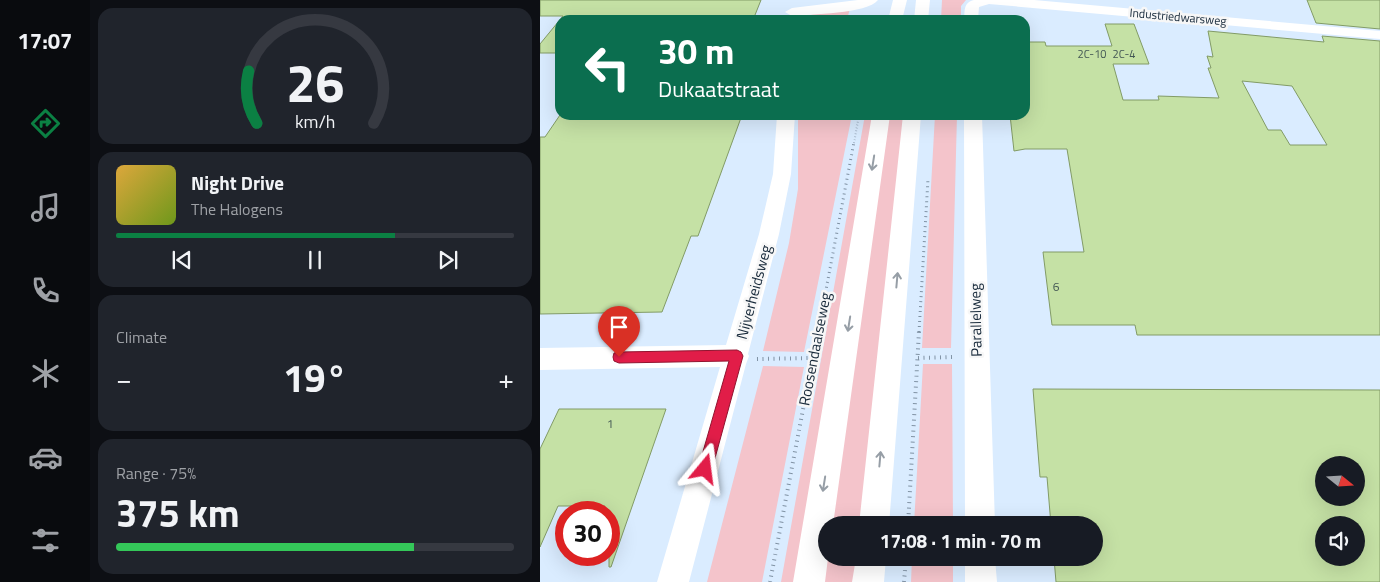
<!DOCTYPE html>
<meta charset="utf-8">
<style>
:root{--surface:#171b24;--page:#20242c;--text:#f1f3f6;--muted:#9ea1a6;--line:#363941;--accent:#0b8043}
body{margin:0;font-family:"Titillium Web",sans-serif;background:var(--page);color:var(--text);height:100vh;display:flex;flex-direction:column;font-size:19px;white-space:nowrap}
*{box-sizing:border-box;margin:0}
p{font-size:16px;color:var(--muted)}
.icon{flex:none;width:28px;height:28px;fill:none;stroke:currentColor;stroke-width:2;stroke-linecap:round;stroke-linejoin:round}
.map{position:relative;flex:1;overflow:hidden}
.sheet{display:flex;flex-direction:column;gap:8px;padding:8px;background:#0d0f14;width:450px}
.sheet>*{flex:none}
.guide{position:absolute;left:15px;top:15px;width:475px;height:105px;border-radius:15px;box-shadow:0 5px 20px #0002;background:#0b6e4f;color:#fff;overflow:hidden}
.needle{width:32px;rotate:108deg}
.fabs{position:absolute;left:775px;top:456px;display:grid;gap:10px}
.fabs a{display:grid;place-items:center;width:50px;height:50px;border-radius:50%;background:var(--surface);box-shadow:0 5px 20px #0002;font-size:25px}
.speed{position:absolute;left:15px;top:501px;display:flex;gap:10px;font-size:25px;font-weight:700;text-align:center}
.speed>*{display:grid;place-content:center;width:65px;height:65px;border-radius:50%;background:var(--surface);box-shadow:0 5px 20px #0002;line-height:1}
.speed .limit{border:8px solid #d22;background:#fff;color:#111}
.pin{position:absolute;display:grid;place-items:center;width:42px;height:42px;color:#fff;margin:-51px -21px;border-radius:50% 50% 50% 0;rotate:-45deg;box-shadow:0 0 5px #0007}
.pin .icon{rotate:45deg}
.me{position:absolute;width:55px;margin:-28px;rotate:16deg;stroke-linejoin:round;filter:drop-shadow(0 0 4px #0008)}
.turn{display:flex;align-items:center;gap:18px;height:105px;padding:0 20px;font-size:22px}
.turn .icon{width:65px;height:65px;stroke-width:2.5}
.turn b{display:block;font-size:35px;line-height:42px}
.big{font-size:38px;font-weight:700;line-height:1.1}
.sheet .card{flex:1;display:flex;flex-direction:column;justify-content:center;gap:8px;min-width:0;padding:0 18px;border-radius:15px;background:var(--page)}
.sheet .dial{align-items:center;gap:0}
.dial svg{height:130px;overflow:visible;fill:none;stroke:var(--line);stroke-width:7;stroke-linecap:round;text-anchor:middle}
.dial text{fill:var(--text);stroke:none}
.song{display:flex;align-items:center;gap:15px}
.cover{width:60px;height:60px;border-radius:8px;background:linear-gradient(135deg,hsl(40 70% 55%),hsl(80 70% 35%))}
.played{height:5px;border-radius:2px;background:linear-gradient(90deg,var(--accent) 70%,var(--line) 70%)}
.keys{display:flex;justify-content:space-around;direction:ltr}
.heat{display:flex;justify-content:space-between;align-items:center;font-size:28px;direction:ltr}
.charge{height:8px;border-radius:4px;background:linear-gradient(90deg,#34c759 75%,var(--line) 0)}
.trip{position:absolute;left:278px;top:516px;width:285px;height:50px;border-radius:25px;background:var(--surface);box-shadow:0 5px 20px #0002;font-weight:700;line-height:50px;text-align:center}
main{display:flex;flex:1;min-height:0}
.tabs{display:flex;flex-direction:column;width:90px;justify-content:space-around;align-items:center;background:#090b0e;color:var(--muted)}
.tabs .icon{width:35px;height:35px}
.tabs .on{color:var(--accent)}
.tabs b{font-size:22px;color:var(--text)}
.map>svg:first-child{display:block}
.green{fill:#f4c4cb}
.building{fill:#c5e1a5;stroke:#829b66;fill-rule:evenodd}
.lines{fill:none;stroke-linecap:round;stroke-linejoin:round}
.path-far2{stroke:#8092a4;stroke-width:2;stroke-dasharray:0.5 2.5;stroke-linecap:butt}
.path-far1{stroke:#8092a4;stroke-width:3;stroke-dasharray:1 4;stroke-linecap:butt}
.path{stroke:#8092a4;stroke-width:4;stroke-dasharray:1 4.5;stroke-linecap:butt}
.minor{fill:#fff;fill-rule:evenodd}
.oneway{stroke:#969ea6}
.route{fill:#e11d48;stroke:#92132f}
.labels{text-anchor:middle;stroke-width:5;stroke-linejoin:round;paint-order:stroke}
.far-number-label{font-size:11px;fill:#425654}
.far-street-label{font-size:12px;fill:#162839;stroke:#f7f7f7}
.number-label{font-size:12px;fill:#425654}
.street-label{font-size:15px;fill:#162839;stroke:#f7f7f7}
</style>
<main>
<nav class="tabs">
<b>17:07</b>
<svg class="icon on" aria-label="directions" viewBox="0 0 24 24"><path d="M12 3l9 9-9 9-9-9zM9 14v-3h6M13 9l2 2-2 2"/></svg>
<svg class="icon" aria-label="music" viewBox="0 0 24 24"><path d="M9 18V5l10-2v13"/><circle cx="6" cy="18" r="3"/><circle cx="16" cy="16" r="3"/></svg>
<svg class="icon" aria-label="phone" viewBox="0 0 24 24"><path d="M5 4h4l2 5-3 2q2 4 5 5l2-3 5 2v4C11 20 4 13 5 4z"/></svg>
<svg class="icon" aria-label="climate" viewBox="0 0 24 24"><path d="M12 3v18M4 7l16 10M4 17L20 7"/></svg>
<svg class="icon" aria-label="car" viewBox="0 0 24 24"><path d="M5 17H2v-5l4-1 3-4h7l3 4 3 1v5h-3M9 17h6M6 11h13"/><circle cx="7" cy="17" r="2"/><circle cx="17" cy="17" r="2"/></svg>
<svg class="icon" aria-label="filters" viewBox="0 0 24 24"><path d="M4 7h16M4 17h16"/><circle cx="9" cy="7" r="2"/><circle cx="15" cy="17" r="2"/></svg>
</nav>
<section class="sheet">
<div class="card dial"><svg viewBox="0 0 100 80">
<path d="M14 69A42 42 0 1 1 86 69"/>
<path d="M14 69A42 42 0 0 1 9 37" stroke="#0b8043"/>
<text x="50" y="56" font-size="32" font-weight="700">26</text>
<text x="50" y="72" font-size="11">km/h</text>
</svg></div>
<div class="card">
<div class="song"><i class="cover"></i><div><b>Night Drive</b><p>The Halogens</p></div></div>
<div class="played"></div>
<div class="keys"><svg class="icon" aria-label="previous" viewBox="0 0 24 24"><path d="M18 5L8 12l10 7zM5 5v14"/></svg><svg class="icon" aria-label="pause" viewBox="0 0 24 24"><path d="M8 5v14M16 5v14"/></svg><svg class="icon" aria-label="next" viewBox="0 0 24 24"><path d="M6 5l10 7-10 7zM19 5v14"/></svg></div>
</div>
<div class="card"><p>Climate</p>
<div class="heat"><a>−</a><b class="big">19°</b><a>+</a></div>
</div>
<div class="card"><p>Range · 75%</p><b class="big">375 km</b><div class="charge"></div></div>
</section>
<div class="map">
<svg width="840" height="582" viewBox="0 0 840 582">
<rect width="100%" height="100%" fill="#daecff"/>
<path class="green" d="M402,0H426L421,6V20H401Z
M310,8L307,20H260L274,13Z
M258,115H312L264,352L223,351L249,243L258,189Z
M325,115H335L260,582H241Z
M346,115H368L327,525H288Z
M395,115H417L411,348H382Z
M383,364H412L413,525H374Z
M223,366L264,367L222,582H167Z
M286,537V558H324L321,582H280Z
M372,558H413V582H371Z"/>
<path class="building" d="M0,0H221L213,20H20V53H0V44L23,16H0Z
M767,0H840V29L776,23Z
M565,24H594L609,64H573L583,100H619L618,96L679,98L668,68H671L667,56L673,57L668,31L784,42L782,36L840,41V335H597L595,325H512L503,252H544L527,149H485L474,151L470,115H485V42H505L506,46H572ZM702,81L752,86L787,145H750L741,130H728Z
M20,115H202L158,236H151L122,312L0,314V137H5Z
M493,389L840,390V582H516L514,558H554V525H511L507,477H500ZM784,465H816V498H784ZM784,525H816V558H784Z
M19,409H126L71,567H69V512H62L65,506H18L0,547V449Z"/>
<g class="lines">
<path class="path-far2" d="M314,143L319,115"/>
<path class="path-far1" d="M278,332L314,142
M379,332L388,179"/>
<path class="path" d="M378,358L414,357
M217,359L273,358
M368,525L379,331
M230,582L278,331
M364,582L366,558"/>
<path class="minor" d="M318,0H338C327,14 270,14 252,16L245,12L252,8Z
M353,0H367L362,20H348Z
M376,0H390L388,20H374Z
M434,0H494L840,31V39L449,4L439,7L438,20H424C425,10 423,3 434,0Z
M237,115H255L251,174L239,234L208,354L209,356L206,364L149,582H117L180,367L0,370V348L186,345L219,234L233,174Z
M332,115H350L293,525H286V558H288L285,582H253Z
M363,115H381L349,525H319Z
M424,115H442L455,525H425Z
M316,558H346L344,582H312Z
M425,558H455L457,582H425Z"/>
</g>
<defs><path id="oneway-shaft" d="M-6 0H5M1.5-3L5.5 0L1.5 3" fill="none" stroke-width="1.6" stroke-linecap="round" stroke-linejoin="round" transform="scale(1.25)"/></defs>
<g class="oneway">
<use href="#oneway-shaft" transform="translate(333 163) rotate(99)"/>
<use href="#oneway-shaft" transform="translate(357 280) rotate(-85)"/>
<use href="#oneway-shaft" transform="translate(309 324) rotate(99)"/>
<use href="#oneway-shaft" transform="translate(340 459) rotate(-85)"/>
<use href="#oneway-shaft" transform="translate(284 484) rotate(99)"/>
</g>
<path class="route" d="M197,350L201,352L203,356L172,469L170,474L165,476L160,474L158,469L189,361L79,363L74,361L73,357L74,353L79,352Z"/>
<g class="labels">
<g class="far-number-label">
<text x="552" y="58">2C-10</text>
<text x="584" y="58">2C-4</text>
</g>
<g class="far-street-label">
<text transform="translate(638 17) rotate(5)" y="4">Industriedwarsweg</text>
</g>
<g class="number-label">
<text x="516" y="291">6</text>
<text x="70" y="428">1</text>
</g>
<g class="street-label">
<text transform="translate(214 292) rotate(-75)" y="5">Nijverheidsweg</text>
<text transform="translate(436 320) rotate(-91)" y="5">Parallelweg</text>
<text transform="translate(275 349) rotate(-79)" y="5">Roosendaalseweg</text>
</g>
</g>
</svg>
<div class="fabs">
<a><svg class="needle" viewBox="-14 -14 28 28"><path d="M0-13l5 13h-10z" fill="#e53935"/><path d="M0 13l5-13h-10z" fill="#9ea1a6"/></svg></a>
<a><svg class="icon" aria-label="sound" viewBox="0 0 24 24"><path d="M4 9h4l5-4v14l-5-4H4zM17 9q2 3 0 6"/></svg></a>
</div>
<div class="speed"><div class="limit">30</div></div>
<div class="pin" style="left:79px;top:357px;background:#d93025"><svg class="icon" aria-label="arrive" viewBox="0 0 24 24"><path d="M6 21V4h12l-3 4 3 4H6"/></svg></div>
<svg class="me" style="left:165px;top:469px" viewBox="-20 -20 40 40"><path d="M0-17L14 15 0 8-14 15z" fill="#e11d48" stroke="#fff" stroke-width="4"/></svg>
<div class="trip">17:08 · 1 min · 70 m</div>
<div class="guide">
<div class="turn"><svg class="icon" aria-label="left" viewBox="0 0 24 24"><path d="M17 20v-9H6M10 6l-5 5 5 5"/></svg><div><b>30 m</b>Dukaatstraat</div></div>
</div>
</div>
</main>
